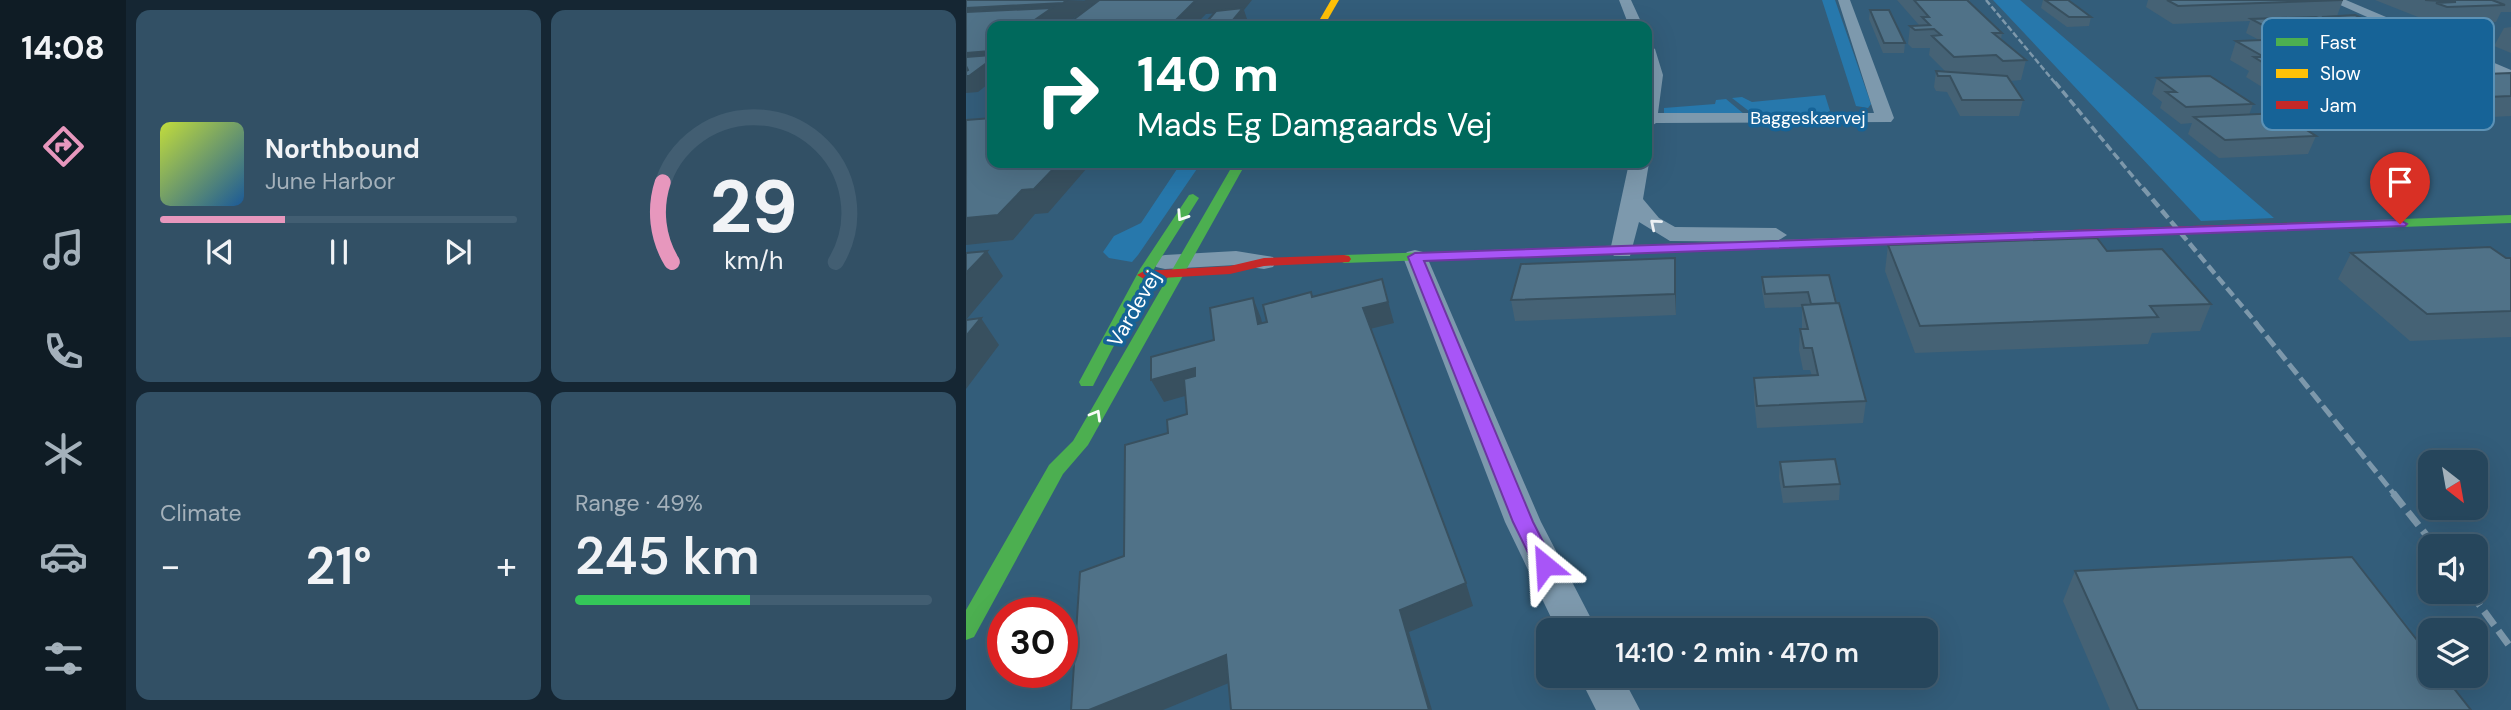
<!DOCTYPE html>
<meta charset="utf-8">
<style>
:root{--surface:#26465c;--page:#325065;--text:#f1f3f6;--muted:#a4b1bb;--line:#425e72;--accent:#e797bd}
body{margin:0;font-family:"DM Sans",sans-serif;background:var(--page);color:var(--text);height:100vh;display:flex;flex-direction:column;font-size:26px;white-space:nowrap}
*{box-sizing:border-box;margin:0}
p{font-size:23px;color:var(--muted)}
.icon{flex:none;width:38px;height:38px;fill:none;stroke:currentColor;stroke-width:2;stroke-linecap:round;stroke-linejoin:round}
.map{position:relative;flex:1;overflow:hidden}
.details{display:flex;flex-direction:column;gap:10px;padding:10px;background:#152633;width:840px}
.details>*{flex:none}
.guide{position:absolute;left:21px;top:21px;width:665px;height:147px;border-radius:14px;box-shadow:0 7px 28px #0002,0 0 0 2px var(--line);background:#00695c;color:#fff;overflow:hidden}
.needle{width:46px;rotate:149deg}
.buttons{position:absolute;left:1452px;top:450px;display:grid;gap:14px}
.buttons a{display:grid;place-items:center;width:70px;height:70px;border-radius:14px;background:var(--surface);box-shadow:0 7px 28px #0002,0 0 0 2px var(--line);font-size:35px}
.speed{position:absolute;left:21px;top:597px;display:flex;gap:14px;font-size:35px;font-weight:700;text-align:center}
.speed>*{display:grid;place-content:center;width:91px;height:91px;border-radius:50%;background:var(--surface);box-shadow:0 7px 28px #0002,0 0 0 2px var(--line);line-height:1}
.speed .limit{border:10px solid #d22;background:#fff;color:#111}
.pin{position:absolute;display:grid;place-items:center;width:60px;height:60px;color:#fff;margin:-72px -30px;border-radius:50% 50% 50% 0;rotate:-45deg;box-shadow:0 0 7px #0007}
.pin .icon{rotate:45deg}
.me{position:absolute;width:77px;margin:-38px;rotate:333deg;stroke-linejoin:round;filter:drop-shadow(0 0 5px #0008)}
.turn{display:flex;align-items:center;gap:24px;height:147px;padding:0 35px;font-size:32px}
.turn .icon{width:91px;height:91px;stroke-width:2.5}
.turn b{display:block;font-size:49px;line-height:60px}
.big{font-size:52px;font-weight:600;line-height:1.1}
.details .widget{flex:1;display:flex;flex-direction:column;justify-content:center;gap:10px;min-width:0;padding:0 24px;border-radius:14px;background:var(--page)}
.details .dial{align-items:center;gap:0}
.dial svg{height:182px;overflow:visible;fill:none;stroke:var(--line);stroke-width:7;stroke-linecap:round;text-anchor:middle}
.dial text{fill:var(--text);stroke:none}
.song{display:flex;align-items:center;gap:21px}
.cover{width:84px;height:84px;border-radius:10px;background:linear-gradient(135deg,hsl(70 70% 55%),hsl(210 70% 35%))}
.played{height:7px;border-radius:4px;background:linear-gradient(90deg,var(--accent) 35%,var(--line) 35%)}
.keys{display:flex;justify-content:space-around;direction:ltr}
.heat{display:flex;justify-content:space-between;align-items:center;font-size:38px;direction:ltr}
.charge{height:10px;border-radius:5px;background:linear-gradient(90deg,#34c759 49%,var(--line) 0)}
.details .tiles{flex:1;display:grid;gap:10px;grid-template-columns:repeat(2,1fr)}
.trip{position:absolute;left:570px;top:618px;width:402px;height:70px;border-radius:14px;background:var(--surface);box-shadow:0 7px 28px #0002,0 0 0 2px var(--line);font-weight:600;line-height:70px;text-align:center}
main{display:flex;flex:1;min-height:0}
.tab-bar{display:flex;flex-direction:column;width:126px;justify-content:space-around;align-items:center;background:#0f1c25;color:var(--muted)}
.tab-bar .icon{width:49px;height:49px}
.tab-bar .on{color:var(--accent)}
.tab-bar b{font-size:32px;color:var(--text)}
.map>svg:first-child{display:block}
.green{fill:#2778ac}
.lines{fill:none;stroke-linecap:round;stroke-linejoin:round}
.street{fill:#7d99ad;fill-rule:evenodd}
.fast{fill:#4caf50;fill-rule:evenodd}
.slow{fill:#ffc107;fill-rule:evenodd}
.jam{fill:#c62828;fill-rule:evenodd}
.rail-far4{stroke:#7d98ab;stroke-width:2.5;stroke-dasharray:6 2.5;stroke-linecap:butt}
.rail-far3{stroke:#7d98ab;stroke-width:3.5;stroke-dasharray:8 3.5;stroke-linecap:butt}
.rail-far2{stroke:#7d98ab;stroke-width:4.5;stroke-dasharray:10 4.5;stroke-linecap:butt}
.rail-far1{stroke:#7d98ab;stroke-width:5;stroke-dasharray:13 5;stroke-linecap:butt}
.rail{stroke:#7d98ab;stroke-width:7;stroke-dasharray:17 7;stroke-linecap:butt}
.wall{fill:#456275}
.shaded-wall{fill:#38505f}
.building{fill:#507288;stroke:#38505f;stroke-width:2}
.oneway{stroke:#f6fbf6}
.oneway2{stroke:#ecf0f3}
.route{fill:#a855f7;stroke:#6d37a1;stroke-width:2}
.labels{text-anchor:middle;stroke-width:7;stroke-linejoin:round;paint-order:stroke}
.far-street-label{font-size:18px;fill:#fff;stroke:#166397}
.street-label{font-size:21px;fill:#fff;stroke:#166397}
.key{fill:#166397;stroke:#5c92b6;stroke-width:2}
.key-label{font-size:19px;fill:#fff}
</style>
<main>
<nav class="tab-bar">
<b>14:08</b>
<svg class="icon on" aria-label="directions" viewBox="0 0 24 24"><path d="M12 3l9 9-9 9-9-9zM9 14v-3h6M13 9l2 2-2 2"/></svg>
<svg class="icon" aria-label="music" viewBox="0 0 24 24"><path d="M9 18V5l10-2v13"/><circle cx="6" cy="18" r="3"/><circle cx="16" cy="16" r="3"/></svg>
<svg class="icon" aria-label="phone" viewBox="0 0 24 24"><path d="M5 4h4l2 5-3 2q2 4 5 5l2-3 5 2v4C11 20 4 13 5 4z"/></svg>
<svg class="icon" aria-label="climate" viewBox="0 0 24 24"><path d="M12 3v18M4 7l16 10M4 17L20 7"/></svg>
<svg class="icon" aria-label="car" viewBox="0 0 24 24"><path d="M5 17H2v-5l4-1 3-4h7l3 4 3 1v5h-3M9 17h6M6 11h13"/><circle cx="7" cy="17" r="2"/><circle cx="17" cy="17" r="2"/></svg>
<svg class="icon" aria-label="filters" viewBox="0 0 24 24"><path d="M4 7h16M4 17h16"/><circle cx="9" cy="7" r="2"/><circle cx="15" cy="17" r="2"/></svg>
</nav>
<section class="details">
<div class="tiles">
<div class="widget">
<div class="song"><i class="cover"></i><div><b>Northbound</b><p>June Harbor</p></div></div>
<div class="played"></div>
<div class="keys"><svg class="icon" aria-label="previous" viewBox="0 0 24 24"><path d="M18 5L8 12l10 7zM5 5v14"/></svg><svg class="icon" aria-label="pause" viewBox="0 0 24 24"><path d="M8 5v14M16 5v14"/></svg><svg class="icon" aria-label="next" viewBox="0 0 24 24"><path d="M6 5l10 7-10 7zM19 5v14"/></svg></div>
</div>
<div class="widget dial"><svg viewBox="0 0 100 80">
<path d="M14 69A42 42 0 1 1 86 69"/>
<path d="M14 69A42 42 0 0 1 10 34" stroke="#e797bd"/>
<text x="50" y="56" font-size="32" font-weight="700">29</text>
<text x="50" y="72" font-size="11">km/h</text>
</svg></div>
<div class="widget"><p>Climate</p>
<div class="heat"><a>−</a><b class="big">21°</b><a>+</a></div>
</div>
<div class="widget"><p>Range · 49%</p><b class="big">245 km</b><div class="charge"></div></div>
</div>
</section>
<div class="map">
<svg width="1545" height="710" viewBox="0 0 1545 710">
<rect width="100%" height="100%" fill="#335d7a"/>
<path class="green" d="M856,0H869L905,104L902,108L890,106Z
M1027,0H1054L1308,218L1235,221Z
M859,95L864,111L857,114L788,115L766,98L776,97L786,102Z
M760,99L778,114H698V108L749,104L750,100Z
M215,163H235L172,255L166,262L143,258L137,252L148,236L175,223Z"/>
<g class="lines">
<path class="street" d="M653,0H665L677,26H663Z
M872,0H884L928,118L925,122L690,123L681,129V44L689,49L697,75L692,113H908Z
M1363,0H1380L1545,70V81Z
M681,160L683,163L677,199L693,218L709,227L810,228L821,235L810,242L704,241L673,222L664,256H648L644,251L663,163H681Z
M449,250L457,252L461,257L575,522L631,630H591L539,522L437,257L441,252Z
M270,251L307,257L310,262L307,267L298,269L270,265L199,269L190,267L187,262L190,257L199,255Z
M613,676H656L674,710H630Z"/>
<path class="fast" d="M268,163H280L122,445L97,474L8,637L0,640V610L83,465L107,441Z
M227,194L233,198L188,269L129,382L127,386H115L113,382L174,269L223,195Z
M1545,215V223L1408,228L1402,224L1408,220Z
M1106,230L1112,234L1111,237L378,263L371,259L378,255Z"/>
<path class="slow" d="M365,0H373L358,26H350Z"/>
<path class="jam" d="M1408,220L1414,224L1412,227L1106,238L1100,234L1106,230Z
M378,255L383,256L385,259L383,262L298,266L264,274L178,279L171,275L178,271L264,266L298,258Z"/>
<path class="rail-far4" d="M1020,0L1090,84"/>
<path class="rail-far3" d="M1089,82L1178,190"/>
<path class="rail-far2" d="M1177,188L1291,324"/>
<path class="rail-far1" d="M1289,322L1428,494"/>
<path class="rail" d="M1427,493L1469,546
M1504,592L1545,648"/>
</g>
<path class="wall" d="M931,0H1004V3L1036,33L1035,40L1060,60L1055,80L1044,81L1057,100L1053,116H994L981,92L970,91L968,87L970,71L980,72L963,55L964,48H946L942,44L944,26L953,25Z
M1077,0H1102L1125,17L1123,26L1101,27L1075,8Z
M1182,0H1377L1371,16L1413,26L1408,36L1512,58L1503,75L1545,73V116L1371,125L1333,102L1340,85L1296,87L1280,77L1283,71L1264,60L1270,41L1293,40L1280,33L1284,21L1207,24L1180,7Z
M1409,0H1545V12H1535L1530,22L1472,24L1462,20L1463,18L1452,17Z
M904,10L939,43L938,53H917L903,19Z
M1545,27V53L1528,46L1538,28Z
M1191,78L1287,104L1283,115L1350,136L1342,154L1253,158L1222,134L1226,123L1215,124L1194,108L1196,102L1186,94Z
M922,245L1141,251L1245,304L1234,331L1186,333L1182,344L949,353L919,271Z
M1385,253L1545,258V337L1444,341L1372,279Z
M863,275L900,401L897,423L791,428L788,400V378L846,376L844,370H837L833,350L834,329H836V307L799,308L796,291V277Z
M710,279V315L549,321L545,300Z
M814,462L874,484L873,500L817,503L813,477Z
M1109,571L1505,710H1144L1097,601Z"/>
<path class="shaded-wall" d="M101,0L132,1L126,14L112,15L105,20L92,21L94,26L0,27V8Z
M230,0H286L278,10L283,25L282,26H262L273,12L240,14L228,26H204Z
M26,50V81L12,92L0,93V53Z
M93,163H118L121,168L82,213L69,214L47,240L0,245V218L56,190Z
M21,251L37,276L0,320V273Z
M709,258L710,279V315L709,294Z
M416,279L428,323L404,329L397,308Z
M287,298L295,318L301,345L292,324Z
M15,318L33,345L0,389V336Z
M229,368L240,390L198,402L185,380Z
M500,583L507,606L443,632L466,710H463L434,610Z
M260,655L275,678L197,710H123Z"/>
<path class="building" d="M0,0H101L97,3L0,8Z
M121,0H230L204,26H99L132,1H120Z
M948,0H1001L1036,33H1027L1060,60L1037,61L1030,55L988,57L966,36L975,35L968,29L949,30L944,26L964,25L956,17H963Z
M1079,0H1102L1125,17H1103Z
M1201,0H1377L1212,6Z
M1459,0H1526L1539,5L1481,7L1470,3L1490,2Z
M86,8L60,26H26V50L25,51L0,53V12Z
M277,8L262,26H237L250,11Z
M904,10H923L939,43H918Z
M1389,15L1413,26L1379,27L1366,24L1373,27L1306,30L1285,19L1350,17L1358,20H1364L1356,17Z
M1455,34L1512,58L1304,67L1288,57H1298L1270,41Z
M26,55V59L3,76H0V71L2,70L0,66V57Z
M970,71L1041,76L1057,100H996L984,76H972Z
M1545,73V96L1380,103L1342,81Z
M1244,76L1287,104L1220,107L1200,92H1210L1191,78Z
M1314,113L1350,136L1259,140L1228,117Z
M26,118V163H93L68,189L56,190L32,215L0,218V120Z
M1131,238L1141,251L1196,249L1245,304L1184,306L1192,317L954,326L922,245Z
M1524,247L1540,258H1545V311L1461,314L1385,253Z
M21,251L0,273V253Z
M709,258V294L545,300L555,264Z
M863,275L870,303L845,304L842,292L799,294L796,277Z
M416,279L422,302L397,308L500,583L434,610L463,710H265L260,655L123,710H105L114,572L158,556L159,445L202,433L201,420L221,414L218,379L229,376V368L185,380V357L248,340L244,308L287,298L292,324L301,322L297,305L345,292L346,297Z
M873,303L900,401L791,406L788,378L852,375L846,348H838L834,329H842L836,305Z
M15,318L0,336V320Z
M869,459L874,484L818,487L814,462Z
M1386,557L1465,658V676H1478L1505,710H1172L1109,571Z"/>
<defs><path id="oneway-chevron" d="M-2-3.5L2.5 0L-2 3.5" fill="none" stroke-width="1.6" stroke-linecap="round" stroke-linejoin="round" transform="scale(1.75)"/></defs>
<g class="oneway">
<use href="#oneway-chevron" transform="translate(216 216) rotate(123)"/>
<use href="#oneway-chevron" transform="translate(130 415) rotate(-60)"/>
</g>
<use class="oneway2" href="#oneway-chevron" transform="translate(689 224) rotate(-140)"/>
<path class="route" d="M1434,220L1441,224L1439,226L458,261L567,522L589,565L586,571L579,574L571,571L547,522L442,257L449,253Z"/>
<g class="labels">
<g class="far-street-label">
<text x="842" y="124">Baggeskærvej</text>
</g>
<g class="street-label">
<text transform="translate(168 309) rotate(-60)" y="7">Vardevej</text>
</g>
</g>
<rect x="1296" y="18" width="232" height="112" rx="10" class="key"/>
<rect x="1310" y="38" width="32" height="8" fill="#4caf50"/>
<rect x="1310" y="69" width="32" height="9" fill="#ffc107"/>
<rect x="1310" y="101" width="32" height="8" fill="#c62828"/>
<g class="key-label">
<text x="1354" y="49">Fast</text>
<text x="1354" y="80">Slow</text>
<text x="1354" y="112">Jam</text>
</g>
</svg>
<div class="buttons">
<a><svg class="needle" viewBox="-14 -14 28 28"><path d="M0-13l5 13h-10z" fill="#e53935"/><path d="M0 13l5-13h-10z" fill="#a4b1bb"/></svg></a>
<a><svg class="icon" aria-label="sound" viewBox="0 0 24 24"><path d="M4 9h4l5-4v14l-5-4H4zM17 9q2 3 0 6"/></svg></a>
<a><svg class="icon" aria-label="layers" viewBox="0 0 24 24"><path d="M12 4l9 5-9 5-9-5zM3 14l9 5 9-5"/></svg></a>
</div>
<div class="speed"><div class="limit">30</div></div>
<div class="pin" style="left:1434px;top:224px;background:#d93025"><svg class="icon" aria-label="arrive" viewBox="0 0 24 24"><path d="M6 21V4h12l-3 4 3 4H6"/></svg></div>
<svg class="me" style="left:579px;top:565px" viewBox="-20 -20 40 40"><path d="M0-17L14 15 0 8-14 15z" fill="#a855f7" stroke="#fff" stroke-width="4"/></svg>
<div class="trip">14:10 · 2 min · 470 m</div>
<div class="guide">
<div class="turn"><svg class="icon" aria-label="right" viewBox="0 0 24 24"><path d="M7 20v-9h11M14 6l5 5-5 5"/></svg><div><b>140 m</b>Mads Eg Damgaards Vej</div></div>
</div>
</div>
</main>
